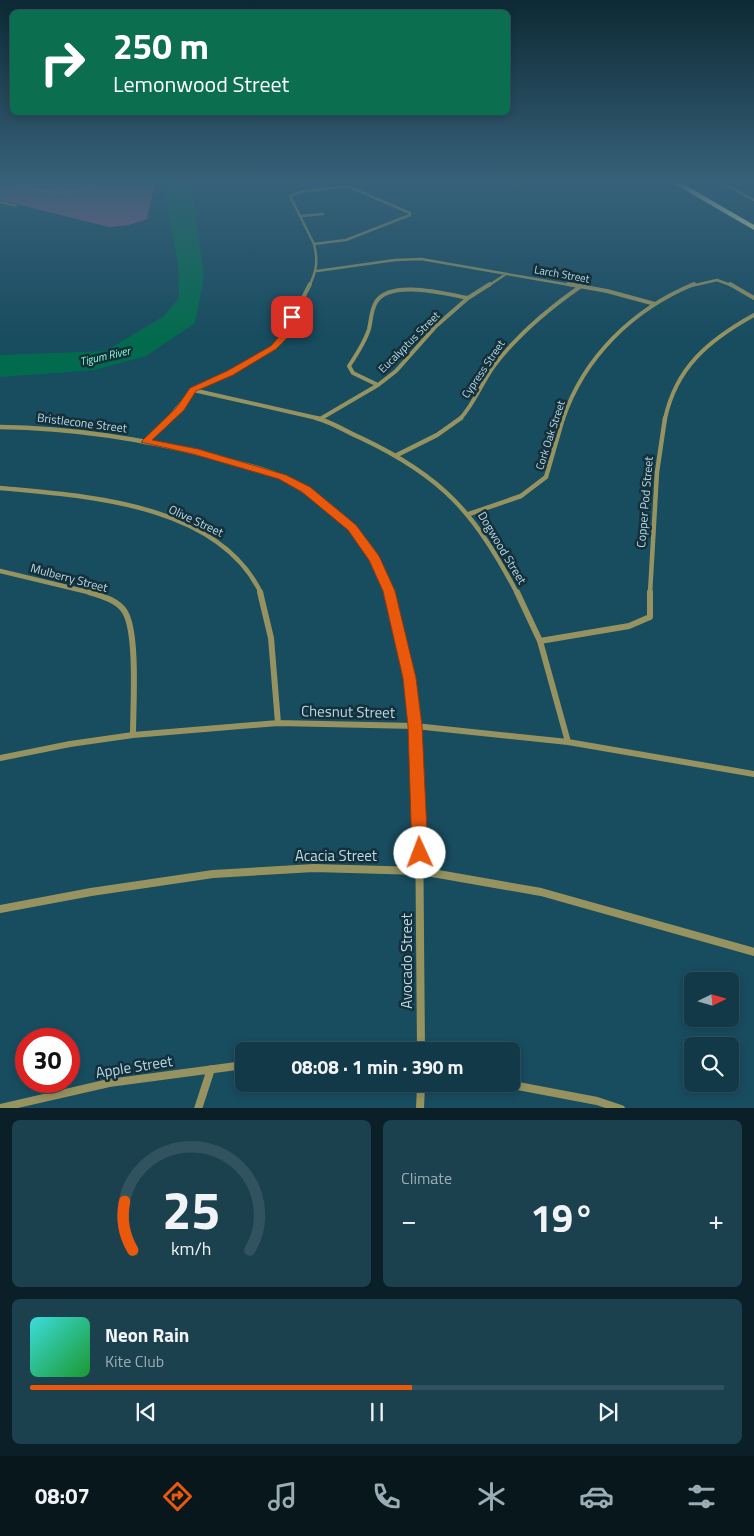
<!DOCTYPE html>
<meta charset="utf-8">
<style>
:root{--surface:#123947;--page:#1b404e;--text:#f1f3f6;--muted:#9cacb4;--line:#315360;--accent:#ea580c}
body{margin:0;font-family:"Titillium Web",sans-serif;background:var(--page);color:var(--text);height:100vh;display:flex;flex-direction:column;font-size:19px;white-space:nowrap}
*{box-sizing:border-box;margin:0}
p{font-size:16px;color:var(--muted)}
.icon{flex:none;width:28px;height:28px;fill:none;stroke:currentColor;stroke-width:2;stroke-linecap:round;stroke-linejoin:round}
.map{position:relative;height:1108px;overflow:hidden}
.panel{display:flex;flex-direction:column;gap:12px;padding:12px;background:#0a1f27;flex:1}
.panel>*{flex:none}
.top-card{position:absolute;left:10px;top:10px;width:500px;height:105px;border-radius:8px;box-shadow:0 2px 8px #0003,0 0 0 1px var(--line);background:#0b6e4f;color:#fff;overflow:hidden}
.needle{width:32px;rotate:85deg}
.tools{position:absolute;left:684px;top:972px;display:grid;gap:10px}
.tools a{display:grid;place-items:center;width:55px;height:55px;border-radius:8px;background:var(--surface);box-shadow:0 2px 8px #0003,0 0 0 1px var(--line);font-size:25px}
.speed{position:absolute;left:15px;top:1028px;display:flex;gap:10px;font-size:25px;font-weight:700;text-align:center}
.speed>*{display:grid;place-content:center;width:65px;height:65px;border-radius:50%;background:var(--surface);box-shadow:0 2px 8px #0003,0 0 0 1px var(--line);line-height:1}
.speed .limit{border:8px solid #d22;background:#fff;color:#111}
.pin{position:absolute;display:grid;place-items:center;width:42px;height:42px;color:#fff;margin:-21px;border-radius:10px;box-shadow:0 2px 8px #0006}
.me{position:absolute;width:55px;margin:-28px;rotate:358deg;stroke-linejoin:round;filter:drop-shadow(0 0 4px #0008)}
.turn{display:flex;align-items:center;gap:18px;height:105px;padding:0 20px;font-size:22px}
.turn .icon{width:65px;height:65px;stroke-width:2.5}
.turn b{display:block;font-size:35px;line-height:42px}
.big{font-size:38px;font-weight:700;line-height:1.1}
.panel .widget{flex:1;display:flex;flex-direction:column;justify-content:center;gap:8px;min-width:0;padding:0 18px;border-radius:8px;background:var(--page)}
.panel .dial{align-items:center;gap:0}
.dial svg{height:130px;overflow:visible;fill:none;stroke:var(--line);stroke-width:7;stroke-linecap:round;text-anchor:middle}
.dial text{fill:var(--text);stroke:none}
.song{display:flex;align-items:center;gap:15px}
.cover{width:60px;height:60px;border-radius:8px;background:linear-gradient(135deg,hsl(180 70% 55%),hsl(130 70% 35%))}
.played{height:5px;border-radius:2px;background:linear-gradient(90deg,var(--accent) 55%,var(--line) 55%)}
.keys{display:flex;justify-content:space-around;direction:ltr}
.heat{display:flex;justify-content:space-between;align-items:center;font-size:28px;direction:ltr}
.panel .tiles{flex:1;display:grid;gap:12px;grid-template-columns:1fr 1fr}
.widget:last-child{grid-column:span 2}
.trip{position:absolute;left:235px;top:1042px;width:285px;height:50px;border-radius:8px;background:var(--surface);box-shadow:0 2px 8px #0003,0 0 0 1px var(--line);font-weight:700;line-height:50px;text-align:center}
.tab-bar{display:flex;height:80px;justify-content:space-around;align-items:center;background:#07171c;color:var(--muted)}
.tab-bar .icon{width:35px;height:35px}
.tab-bar .on{color:var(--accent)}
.tab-bar b{font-size:22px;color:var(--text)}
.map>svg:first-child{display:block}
.green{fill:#985a7d}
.water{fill:#036b4d}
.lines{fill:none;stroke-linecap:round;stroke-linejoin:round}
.lane{stroke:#969360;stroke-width:2}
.street-far4{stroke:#969360;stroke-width:2.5}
.street-far3{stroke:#969360;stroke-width:4}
.street-far2{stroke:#969360;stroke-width:4.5}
.street-far1{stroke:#969360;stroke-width:6}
.street{stroke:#969360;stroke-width:8}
.highway{fill:#fefab0;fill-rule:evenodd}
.route{fill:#ea580c;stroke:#983908}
.labels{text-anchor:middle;stroke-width:5;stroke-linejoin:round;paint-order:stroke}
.far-street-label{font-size:11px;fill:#badae8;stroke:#14303b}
.far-water-label{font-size:11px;font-style:italic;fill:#89fecf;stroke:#14303b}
.street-label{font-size:12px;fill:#badae8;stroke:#14303b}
.near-street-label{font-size:15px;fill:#badae8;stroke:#14303b}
</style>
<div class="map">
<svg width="754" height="1109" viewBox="0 0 754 1109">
<rect width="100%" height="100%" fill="#184c5f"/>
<path class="green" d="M0,182H155L147,219L129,225L109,227L0,200Z"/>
<path class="water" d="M167,182H191L204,276L195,323L146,356L95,370L0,377V355L106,351L164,316L179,298L178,264L165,195Z"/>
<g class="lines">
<path class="lane" d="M11,182C40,192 72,199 100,182
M0,202L16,206"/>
<path class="street-far4" d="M720,182L754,200
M518,184L520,182
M347,186L410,213V215L346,240L314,244L290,196L300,192Z
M301,216L323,214
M317,271L395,260L421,259L576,286
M309,286C317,271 318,260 314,244
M488,286L506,274
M691,286L717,280L733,286"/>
<path class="street-far3" d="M568,284L607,291L655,304
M730,284L754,298
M378,385L353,373L349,366C357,354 365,342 369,329C371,321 371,310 376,302C390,279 446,294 468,298
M193,390L321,419
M168,419L193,390L230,373L273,347L282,339L310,284
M320,419L378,385L396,371L436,326L468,298L490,284
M460,419C474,404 481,384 493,367C517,335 548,309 581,286
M563,419C584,357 633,309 694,284
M665,419C676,367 709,340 754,315"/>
<path class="street-far2" d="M316,418C332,422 347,432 361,438C444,477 475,514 517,593
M0,427C74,428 145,439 217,458C242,464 269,469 292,482C337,505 374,544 389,593
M145,442L170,418
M397,455L437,435L461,418
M0,488C86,496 218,503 261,593
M469,514L521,496L546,477L563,418
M0,571L92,593
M650,593L657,472L665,418"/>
<path class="street-far1" d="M89,592C101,596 118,600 125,612C138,634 133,707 133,735
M260,592L271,638L278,723
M389,592C412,665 417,741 419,818
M517,592L540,641L568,742
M540,641L629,626L650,617V592
M0,758L70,744L133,735L278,723L415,726L568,742L754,774"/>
<path class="street" d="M419,816L421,1051
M0,909L91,892L213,874L314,868L421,871L541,892L754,952
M507,1084L597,1101L621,1109
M0,1108L109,1083L244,1065
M198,1109L211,1069
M420,1109L421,1084"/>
<path class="highway" d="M671,182H680L754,225V230Z"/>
</g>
<linearGradient id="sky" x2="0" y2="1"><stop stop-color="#0d2a34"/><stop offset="0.54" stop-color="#37617a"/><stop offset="1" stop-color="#37617a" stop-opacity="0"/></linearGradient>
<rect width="754" height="337" fill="url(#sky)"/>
<path class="route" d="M290,315L296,317L286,339L276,349L233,375L196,391L184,410L152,440L198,449L286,475L310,487L356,525L379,556L395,591L416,678L422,726L428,853L426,859L420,861L415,859L412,853L408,726L403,678L383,591L369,560L348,530L302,492L279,479L193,454L141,442L177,407L190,388L227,371L271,346L278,338Z"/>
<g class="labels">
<g class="far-street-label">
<text transform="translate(562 274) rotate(10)" y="4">Larch Street</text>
<text transform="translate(409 342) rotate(-45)" y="4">Eucalyptus Street</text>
<text transform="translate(483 369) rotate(-56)" y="4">Cypress Street</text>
<text transform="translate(550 435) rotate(-72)" y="4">Cork Oak Street</text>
</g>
<g class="far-water-label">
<text transform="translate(105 356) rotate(-13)" y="4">Tigum River</text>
</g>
<g class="street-label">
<text transform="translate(82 423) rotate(7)" y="4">Bristlecone Street</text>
<text transform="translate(645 502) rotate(-85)" y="4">Copper Pod Street</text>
<text transform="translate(196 521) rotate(25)" y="4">Olive Street</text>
<text transform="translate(502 548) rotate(59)" y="4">Dogwood Street</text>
<text transform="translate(69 578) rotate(15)" y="4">Mulberry Street</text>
</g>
<g class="near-street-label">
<text transform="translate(348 712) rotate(1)" y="5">Chesnut Street</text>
<text x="336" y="861">Acacia Street</text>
<text transform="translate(407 961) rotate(-90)" y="5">Avocado Street</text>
<text transform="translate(134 1067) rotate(-9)" y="5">Apple Street</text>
</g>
</g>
</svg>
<div class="tools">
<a><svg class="needle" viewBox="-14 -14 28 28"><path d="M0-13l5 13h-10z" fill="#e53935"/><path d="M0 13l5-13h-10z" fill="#9cacb4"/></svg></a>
<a><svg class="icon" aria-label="search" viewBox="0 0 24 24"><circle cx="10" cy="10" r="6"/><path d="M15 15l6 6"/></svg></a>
</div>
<div class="speed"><div class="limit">30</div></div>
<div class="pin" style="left:292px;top:317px;background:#d93025"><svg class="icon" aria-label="arrive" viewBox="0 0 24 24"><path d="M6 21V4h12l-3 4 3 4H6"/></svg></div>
<svg class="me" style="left:420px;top:853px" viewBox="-20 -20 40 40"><circle r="19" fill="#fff"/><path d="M0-13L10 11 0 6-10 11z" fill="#ea580c"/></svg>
<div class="trip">08:08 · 1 min · 390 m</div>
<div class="top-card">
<div class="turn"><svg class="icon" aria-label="right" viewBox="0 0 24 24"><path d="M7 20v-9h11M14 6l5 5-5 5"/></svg><div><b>250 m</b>Lemonwood Street</div></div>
</div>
</div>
<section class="panel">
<div class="tiles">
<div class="widget dial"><svg viewBox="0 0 100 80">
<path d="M14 69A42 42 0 1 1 86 69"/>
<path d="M14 69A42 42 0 0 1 9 39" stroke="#ea580c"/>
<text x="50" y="56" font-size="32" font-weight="700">25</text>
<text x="50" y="72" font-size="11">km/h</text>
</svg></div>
<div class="widget"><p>Climate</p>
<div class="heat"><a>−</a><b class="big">19°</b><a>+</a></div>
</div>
<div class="widget">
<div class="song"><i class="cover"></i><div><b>Neon Rain</b><p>Kite Club</p></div></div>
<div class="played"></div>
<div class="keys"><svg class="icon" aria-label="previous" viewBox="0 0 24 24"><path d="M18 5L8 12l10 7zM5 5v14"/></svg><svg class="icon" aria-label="pause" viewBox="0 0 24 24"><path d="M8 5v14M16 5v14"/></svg><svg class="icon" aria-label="next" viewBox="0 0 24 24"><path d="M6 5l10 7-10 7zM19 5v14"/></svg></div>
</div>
</div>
</section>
<nav class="tab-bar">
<b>08:07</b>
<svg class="icon on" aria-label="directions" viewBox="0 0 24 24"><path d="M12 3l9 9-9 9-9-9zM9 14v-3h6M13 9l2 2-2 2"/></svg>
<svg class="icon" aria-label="music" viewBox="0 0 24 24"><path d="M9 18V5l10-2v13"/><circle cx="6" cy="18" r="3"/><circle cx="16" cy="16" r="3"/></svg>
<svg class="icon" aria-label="phone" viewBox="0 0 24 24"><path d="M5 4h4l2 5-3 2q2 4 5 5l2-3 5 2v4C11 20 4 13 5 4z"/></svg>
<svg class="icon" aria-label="climate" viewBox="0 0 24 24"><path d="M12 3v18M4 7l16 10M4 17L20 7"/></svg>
<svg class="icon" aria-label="car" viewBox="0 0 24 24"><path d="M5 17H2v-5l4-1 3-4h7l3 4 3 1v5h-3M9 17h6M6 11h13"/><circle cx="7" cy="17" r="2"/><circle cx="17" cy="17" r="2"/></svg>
<svg class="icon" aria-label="filters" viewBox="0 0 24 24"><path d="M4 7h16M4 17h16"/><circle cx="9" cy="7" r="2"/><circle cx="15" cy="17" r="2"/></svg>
</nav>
